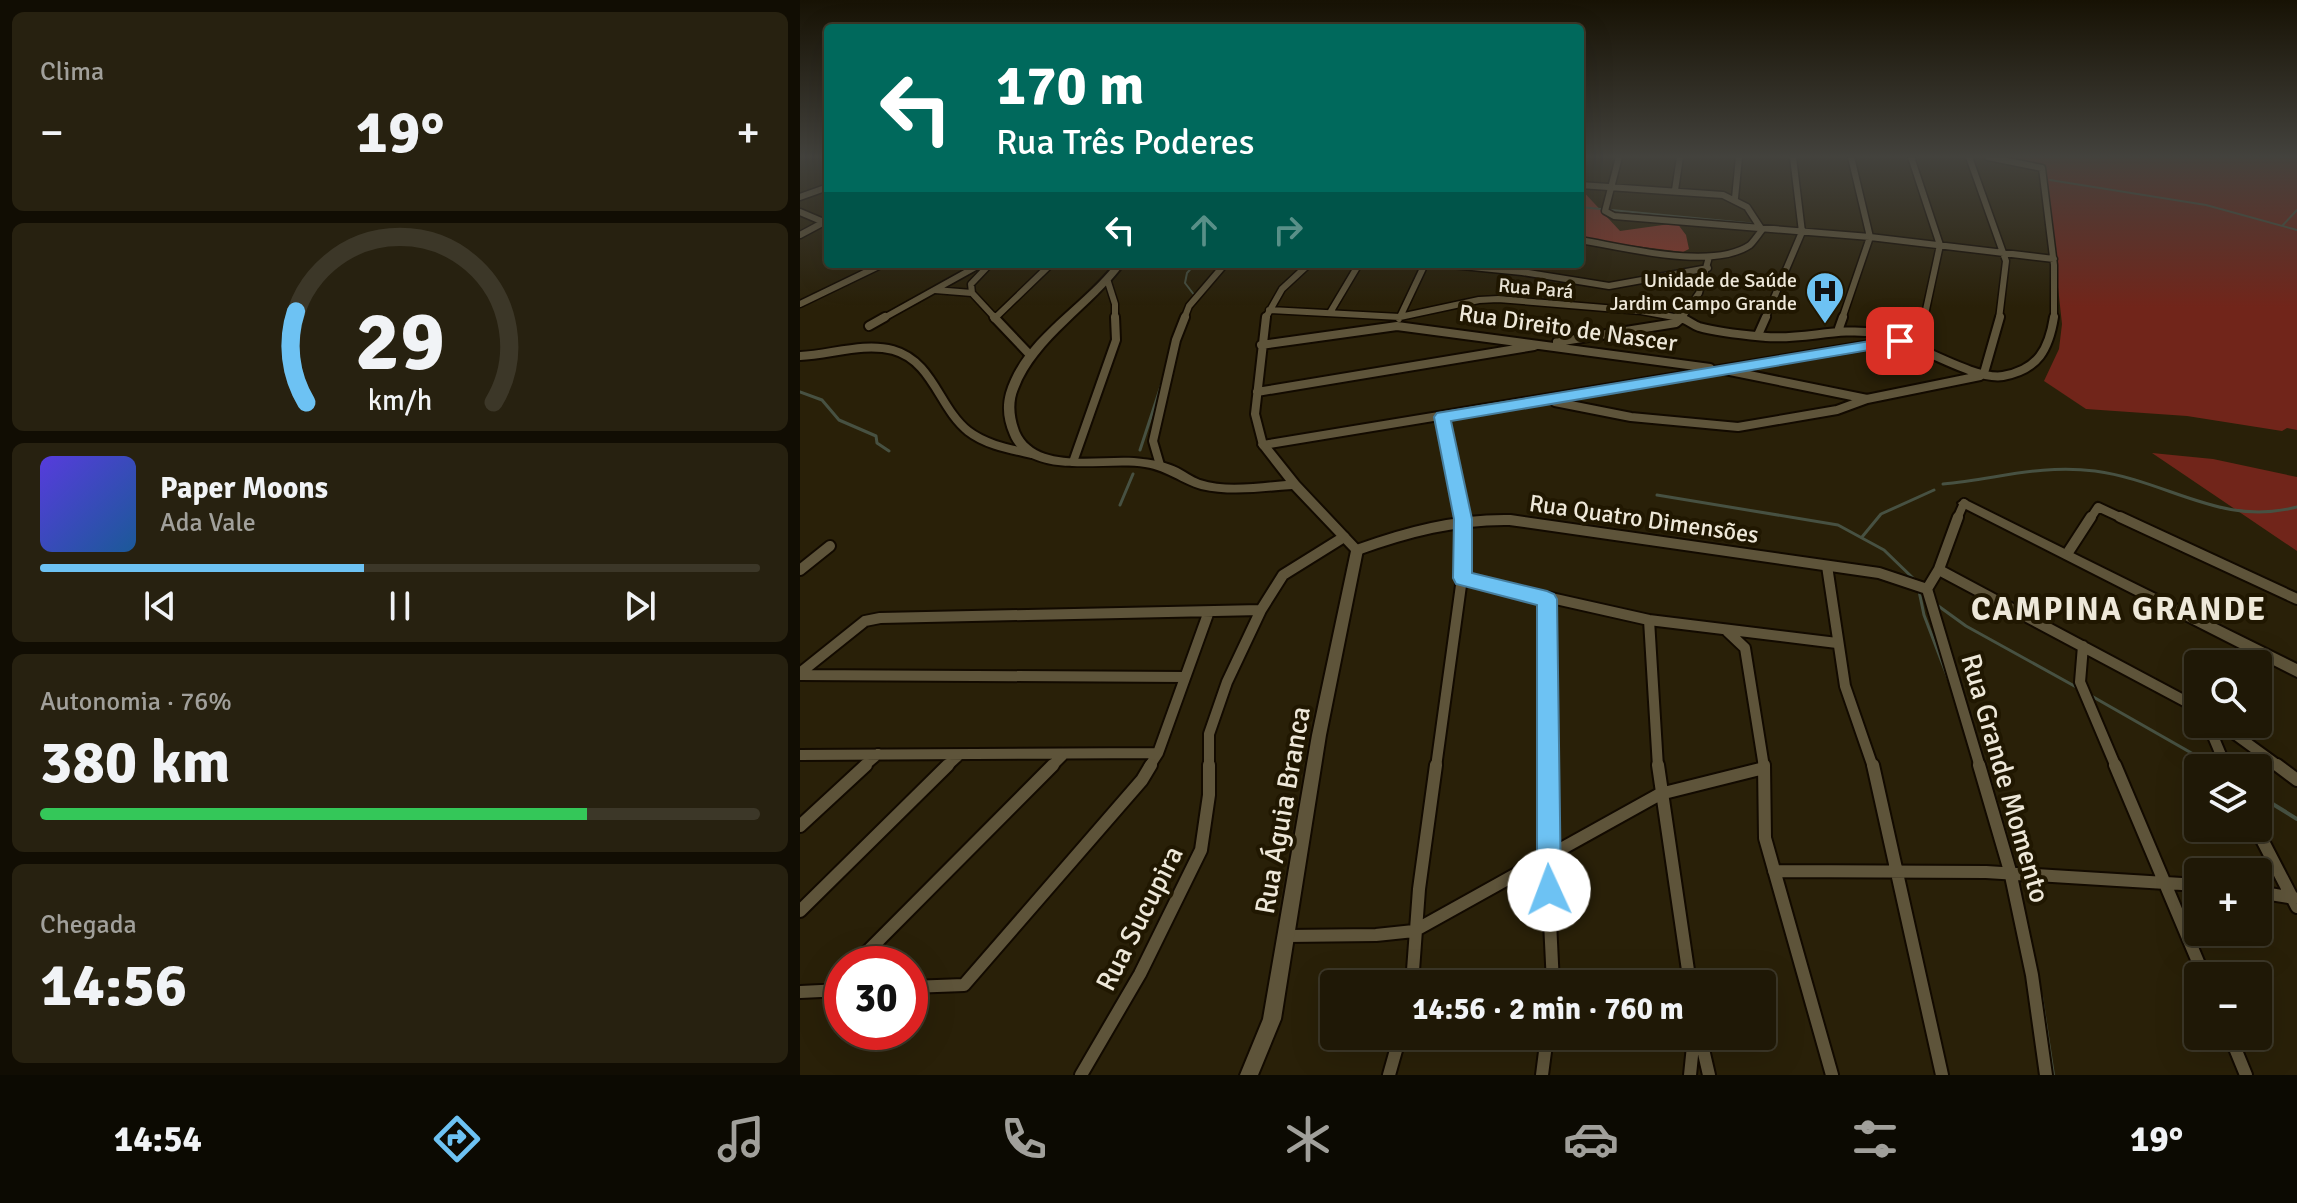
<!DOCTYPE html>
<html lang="pt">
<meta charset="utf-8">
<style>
:root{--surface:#1f1806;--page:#272110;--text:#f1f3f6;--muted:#a1a09b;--line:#3c3728;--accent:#6dc2f3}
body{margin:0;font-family:Signika,sans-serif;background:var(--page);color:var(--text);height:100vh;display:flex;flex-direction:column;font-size:30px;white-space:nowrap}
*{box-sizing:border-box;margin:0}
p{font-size:26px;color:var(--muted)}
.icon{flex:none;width:44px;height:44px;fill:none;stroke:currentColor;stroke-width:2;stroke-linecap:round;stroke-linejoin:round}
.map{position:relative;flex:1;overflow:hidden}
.sheet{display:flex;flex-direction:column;gap:12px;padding:12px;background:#110d03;width:800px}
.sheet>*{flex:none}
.hud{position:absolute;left:24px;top:24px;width:760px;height:244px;border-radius:8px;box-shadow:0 8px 32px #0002,0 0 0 2px var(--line);background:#00695c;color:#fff;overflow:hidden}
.tools{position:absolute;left:1384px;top:650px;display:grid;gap:16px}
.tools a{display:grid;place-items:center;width:88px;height:88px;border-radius:8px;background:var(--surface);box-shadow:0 8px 32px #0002,0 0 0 2px var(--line);font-size:40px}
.speed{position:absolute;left:24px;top:946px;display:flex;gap:16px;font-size:40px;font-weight:700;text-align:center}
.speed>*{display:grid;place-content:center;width:104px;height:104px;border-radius:50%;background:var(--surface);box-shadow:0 8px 32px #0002,0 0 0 2px var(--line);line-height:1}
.speed .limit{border:12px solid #d22;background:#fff;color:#111}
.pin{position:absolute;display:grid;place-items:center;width:68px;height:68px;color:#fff;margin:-34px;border-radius:16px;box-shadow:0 4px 12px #0006}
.me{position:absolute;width:88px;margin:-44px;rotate:358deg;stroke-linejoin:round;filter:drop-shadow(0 0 6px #0008)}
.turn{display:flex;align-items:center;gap:28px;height:168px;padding:0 40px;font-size:36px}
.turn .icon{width:104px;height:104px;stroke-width:2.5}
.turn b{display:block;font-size:56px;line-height:68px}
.lanes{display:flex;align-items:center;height:76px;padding:0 40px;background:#0003;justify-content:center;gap:40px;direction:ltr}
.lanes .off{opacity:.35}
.big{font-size:60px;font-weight:800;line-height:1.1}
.sheet .widget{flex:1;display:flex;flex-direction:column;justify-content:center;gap:12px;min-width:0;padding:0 28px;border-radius:12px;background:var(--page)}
.sheet .dial{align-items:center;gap:0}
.dial svg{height:208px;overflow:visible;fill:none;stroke:var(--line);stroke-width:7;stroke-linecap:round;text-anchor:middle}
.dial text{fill:var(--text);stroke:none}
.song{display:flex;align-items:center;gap:24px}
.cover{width:96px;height:96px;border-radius:12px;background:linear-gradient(135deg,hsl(250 70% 55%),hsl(210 70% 35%))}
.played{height:8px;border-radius:4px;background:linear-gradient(90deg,var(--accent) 45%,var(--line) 45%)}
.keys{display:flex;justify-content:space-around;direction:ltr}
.heat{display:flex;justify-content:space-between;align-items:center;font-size:44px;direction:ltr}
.charge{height:12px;border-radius:6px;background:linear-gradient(90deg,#34c759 76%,var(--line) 0)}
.trip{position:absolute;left:520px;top:970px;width:456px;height:80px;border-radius:8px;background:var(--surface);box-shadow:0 8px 32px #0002,0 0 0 2px var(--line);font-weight:800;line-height:80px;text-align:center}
.menu{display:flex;height:128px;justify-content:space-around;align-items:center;background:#0c0a02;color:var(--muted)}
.menu .icon{width:56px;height:56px}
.menu .selected{color:var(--accent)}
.menu b{font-size:36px;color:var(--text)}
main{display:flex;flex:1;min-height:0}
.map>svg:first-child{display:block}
.green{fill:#71251a}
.forest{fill:#8a362a}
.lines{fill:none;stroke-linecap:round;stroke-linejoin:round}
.stream-far2{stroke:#475142;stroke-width:2}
.stream-far1{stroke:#475142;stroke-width:3}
.stream{stroke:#475142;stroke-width:4}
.minor-far3-casing{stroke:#120a00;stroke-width:9}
.minor-far2-casing{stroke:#120a00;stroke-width:12}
.minor-far1-casing{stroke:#120a00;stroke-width:14}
.minor-casing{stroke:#120a00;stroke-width:16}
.tertiary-casing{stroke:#120a00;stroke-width:4}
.minor-far3{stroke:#5e543a;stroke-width:6}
.minor-far2{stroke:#5e543a;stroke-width:8}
.minor-far1{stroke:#5e543a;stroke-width:10}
.minor{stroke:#5e543a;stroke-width:12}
.tertiary{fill:#5e543a;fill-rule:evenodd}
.route{fill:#6dc2f3;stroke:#477e9e;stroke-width:2}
.labels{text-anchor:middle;stroke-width:8;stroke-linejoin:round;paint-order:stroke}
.far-poi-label{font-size:20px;fill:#eee8d9;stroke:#201701;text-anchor:end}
.far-street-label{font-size:20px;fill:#eee8d9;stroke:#201701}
.street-label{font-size:24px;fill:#eee8d9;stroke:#201701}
.near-street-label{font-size:28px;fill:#eee8d9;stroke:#201701}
.district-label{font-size:32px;font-weight:bold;letter-spacing:2px;fill:#eee8d9;stroke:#201701}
</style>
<main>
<section class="sheet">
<div class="widget"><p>Clima</p>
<div class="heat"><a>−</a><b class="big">19°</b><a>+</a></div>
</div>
<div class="widget dial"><svg viewBox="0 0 100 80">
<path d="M14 69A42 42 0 1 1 86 69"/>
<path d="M14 69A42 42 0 0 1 10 34" stroke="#6dc2f3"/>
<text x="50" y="56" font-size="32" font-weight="700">29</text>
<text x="50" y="72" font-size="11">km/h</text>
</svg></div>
<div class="widget">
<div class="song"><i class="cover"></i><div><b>Paper Moons</b><p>Ada Vale</p></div></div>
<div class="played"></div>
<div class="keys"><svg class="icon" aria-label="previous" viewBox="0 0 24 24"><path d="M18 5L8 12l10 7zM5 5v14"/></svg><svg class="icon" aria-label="pause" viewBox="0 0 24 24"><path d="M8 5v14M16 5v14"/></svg><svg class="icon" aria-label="next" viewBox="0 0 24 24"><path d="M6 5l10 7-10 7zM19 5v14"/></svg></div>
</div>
<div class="widget"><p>Autonomia · 76%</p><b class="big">380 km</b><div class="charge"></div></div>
<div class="widget"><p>Chegada</p><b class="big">14:56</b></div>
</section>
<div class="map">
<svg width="1497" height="1075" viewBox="0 0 1497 1075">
<rect width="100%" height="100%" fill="#292008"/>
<path class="green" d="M1197,157H1497V430L1487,428L1482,431L1387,416L1286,409L1244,381L1259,349L1262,324L1245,168Z
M1352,453L1413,459L1497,477V551Z"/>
<path class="forest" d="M780,188L820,231L877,223L886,235L889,249L883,252L780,239Z"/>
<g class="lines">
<path class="stream-far2" d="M1250,180L1406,205L1497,230
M780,207L957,224
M1483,225L1497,210
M395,264L387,273L385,283L395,296"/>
<path class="stream-far1" d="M0,392L22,400L39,420L76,436L77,443L89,451
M340,450L365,374
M1143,484C1197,479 1240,464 1295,471C1369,481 1421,527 1497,507
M857,495L1038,525L1084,550L1116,581
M320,505L333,474
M1062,537L1081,514L1134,490
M1119,591L1124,615L1151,686
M1137,605L1166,626L1278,688
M1288,694L1416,767"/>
<path class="stream" d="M1413,765L1417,768
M1458,795L1497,819
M1241,996L1253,1075"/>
<defs>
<path id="minor-far3" d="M819,157L805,211L814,216L1070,237L1254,259
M1111,157L1140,245L1124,319
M1169,157L1206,261L1199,319
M1188,157L1242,168L1254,265V319
M780,185L923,195L947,207L962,230
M875,190L880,157
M0,197L28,187
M935,198L939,157
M0,212L26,223
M0,235L28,220
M780,240C823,247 912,271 950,245C954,241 958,235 962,230
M642,264L722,272L809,286L908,268
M308,282L315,304V319
M135,290L172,293
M172,293L196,319
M172,293L171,284L190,264
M0,304L83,264
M469,310L600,317L679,300L698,299L841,311L885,319
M531,311L559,264
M82,319L181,264
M194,319L251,264
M384,319L389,306L425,264
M465,319L482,289L509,264
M599,319L625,264
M881,319L899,293L909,257
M965,319L1002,232L993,157
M1042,319L1070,237L1051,157"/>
<path id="minor-far2" d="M194,317L231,356
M466,317L455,414L463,445L1112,338L1122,327L1124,317
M877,317C886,318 891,324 899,327C920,333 945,335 966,337C1003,340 1039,327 1076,333C1110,339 1173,381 1203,376C1238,370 1249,349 1254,317
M69,326L85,317
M1038,331L1043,317
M958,335L966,317
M757,342L876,323L883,317
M461,345L597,326L910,368
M0,356C30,355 63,342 93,350C133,361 139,408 168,431C186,445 210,449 232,454
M925,370L1067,399
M457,392L734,346
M755,402L831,417L938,427L1037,410L1067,399L1180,376L1184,373L1200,317
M642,417L663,519
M273,462L316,340L315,317
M360,465L353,441L376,340L385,317
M1157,519L1164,503
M1290,519L1298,507L1324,519"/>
<path id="minor-far1" d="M1158,517L1139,569L1127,589L1180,767
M1320,517L1497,599
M557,550C607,532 656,519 710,520L1079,573L1127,589
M1267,554L1291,517
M1027,566L1045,686L1073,767
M0,570L30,546
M1141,571L1398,708
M662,578L849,620L1037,643
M747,599V767
M849,620L858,767
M927,631L945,648L964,767
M1283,646L1280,682L1316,767
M0,673L65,621L80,618L461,610
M0,675L385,677
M1408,724L1426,767
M1421,724L1480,767
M0,755L358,753
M63,767L78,754
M146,767L159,755
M251,767L264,754
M349,767L358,753L408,614
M409,767V734L427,682L461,610L483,575L544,537
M636,767L662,578L663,517"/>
<path id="minor" d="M747,765V859L753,984
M858,765L890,984
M964,765L965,838L1032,1075
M1073,765L1142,1075
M1179,765L1210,871L1232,975L1246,1075
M1315,765L1404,976
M1477,765L1497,780
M0,826L66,765
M1456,828L1497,907
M974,871L1186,872L1398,885
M1458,892L1494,898
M0,911L148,765
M487,936L576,935L614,931L860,794L964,768
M55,964L253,765
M612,984L619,889L636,765
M110,987L164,985L342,780L351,765
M29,991L42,977
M0,992L42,990
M900,1036L909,1075
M1430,1036L1446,1075
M281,1075L340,974L401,850L409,795V765
M589,1075L600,1036
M742,1075L747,1036
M890,1075L894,1036"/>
<path id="tertiary" d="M315,264H324C293,307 237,339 218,389C212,403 214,417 219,431C237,473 307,453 343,459C355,460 368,463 378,468C386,472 392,477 400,480C427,489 458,483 486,481L458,445L459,442H467L499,482L563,550L526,735L481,1019L458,1075H440L463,1019L512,735L551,551L492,489C462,491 431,496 401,489C380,483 369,471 345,467C306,460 229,482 210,435C204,421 202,408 206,393C222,338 282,307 315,264Z
M1164,499L1497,664V677L1160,506L1158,503Z"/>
</defs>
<use href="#minor-far3" class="minor-far3-casing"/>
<use href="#minor-far2" class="minor-far2-casing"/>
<use href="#minor-far1" class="minor-far1-casing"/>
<use href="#minor" class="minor-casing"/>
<use href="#tertiary" class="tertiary-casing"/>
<use href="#minor-far3" class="minor-far3"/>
<use href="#minor-far2" class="minor-far2"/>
<use href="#minor-far1" class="minor-far1"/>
<use href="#minor" class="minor"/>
<use href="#tertiary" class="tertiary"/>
</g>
<linearGradient id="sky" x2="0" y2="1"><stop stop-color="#171204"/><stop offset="0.51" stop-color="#43423d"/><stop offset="1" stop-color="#43423d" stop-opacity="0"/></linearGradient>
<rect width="1497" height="307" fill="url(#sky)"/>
<path class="route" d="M1100,336L1105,337V344L651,421L672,519V573L747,591L754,594L757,599L761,890L758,898L749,902L740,898L737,890V605L656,584L653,578L654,519L634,417L637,413Z"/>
<defs>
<symbol id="hospital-pin" viewBox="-11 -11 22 30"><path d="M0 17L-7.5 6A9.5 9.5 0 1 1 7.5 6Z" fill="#6dc2f3" stroke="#201701"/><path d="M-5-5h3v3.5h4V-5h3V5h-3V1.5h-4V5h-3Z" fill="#111"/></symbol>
</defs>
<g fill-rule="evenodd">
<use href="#hospital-pin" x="1003" y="269" width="44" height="60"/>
</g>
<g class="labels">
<g class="far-poi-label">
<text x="997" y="287">Unidade de Saúde<tspan x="997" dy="23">Jardim Campo Grande</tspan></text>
</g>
<g class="far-street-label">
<text transform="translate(736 288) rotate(5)" y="7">Rua Pará</text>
</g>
<g class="street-label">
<text transform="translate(768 328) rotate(8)" y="8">Rua Direito de Nascer</text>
<text transform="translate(844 519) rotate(8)" y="8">Rua Quatro Dimensões</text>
</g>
<g class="near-street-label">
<text transform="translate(1206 778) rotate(74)" y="10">Rua Grande Momento</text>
<text transform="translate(482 810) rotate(-80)" y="10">Rua Águia Branca</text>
<text transform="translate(339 918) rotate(-63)" y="10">Rua Sucupira</text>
</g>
<g class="district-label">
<text x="1319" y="620">CAMPINA GRANDE</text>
</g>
</g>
</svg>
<div class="tools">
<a><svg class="icon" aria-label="search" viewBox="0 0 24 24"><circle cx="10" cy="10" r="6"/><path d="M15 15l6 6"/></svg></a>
<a><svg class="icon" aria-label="layers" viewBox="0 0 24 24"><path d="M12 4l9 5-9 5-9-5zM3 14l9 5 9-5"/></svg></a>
<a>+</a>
<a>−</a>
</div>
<div class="speed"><div class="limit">30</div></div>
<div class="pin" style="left:1100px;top:341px;background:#d93025"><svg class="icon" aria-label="arrive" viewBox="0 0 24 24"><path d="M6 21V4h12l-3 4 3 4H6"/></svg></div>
<svg class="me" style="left:749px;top:890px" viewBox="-20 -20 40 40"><circle r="19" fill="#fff"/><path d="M0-13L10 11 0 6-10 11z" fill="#6dc2f3"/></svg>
<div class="trip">14:56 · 2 min · 760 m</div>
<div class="hud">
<div class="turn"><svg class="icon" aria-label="left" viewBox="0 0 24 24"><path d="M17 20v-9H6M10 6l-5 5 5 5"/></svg><div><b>170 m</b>Rua Três Poderes</div></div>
<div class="lanes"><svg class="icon" aria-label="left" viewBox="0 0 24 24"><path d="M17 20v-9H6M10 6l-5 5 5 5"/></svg><svg class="icon off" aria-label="ahead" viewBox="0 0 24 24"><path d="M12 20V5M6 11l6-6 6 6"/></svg><svg class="icon off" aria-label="right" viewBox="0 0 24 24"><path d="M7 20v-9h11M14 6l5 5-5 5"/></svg></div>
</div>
</div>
</main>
<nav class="menu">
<b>14:54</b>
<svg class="icon selected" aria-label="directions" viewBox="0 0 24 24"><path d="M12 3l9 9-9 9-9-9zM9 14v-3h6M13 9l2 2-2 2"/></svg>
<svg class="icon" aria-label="music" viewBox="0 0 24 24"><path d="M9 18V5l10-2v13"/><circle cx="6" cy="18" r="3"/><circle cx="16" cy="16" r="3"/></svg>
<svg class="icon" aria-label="phone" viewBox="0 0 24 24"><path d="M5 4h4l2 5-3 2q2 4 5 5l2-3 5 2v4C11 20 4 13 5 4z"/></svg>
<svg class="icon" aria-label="climate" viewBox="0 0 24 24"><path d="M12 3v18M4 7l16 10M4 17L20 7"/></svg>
<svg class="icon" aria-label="car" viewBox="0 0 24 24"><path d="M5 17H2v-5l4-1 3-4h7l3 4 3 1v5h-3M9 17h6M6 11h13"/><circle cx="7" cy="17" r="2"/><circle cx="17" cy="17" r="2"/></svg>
<svg class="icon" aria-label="filters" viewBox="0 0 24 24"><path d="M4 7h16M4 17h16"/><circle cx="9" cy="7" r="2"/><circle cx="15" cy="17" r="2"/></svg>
<b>19°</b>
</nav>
